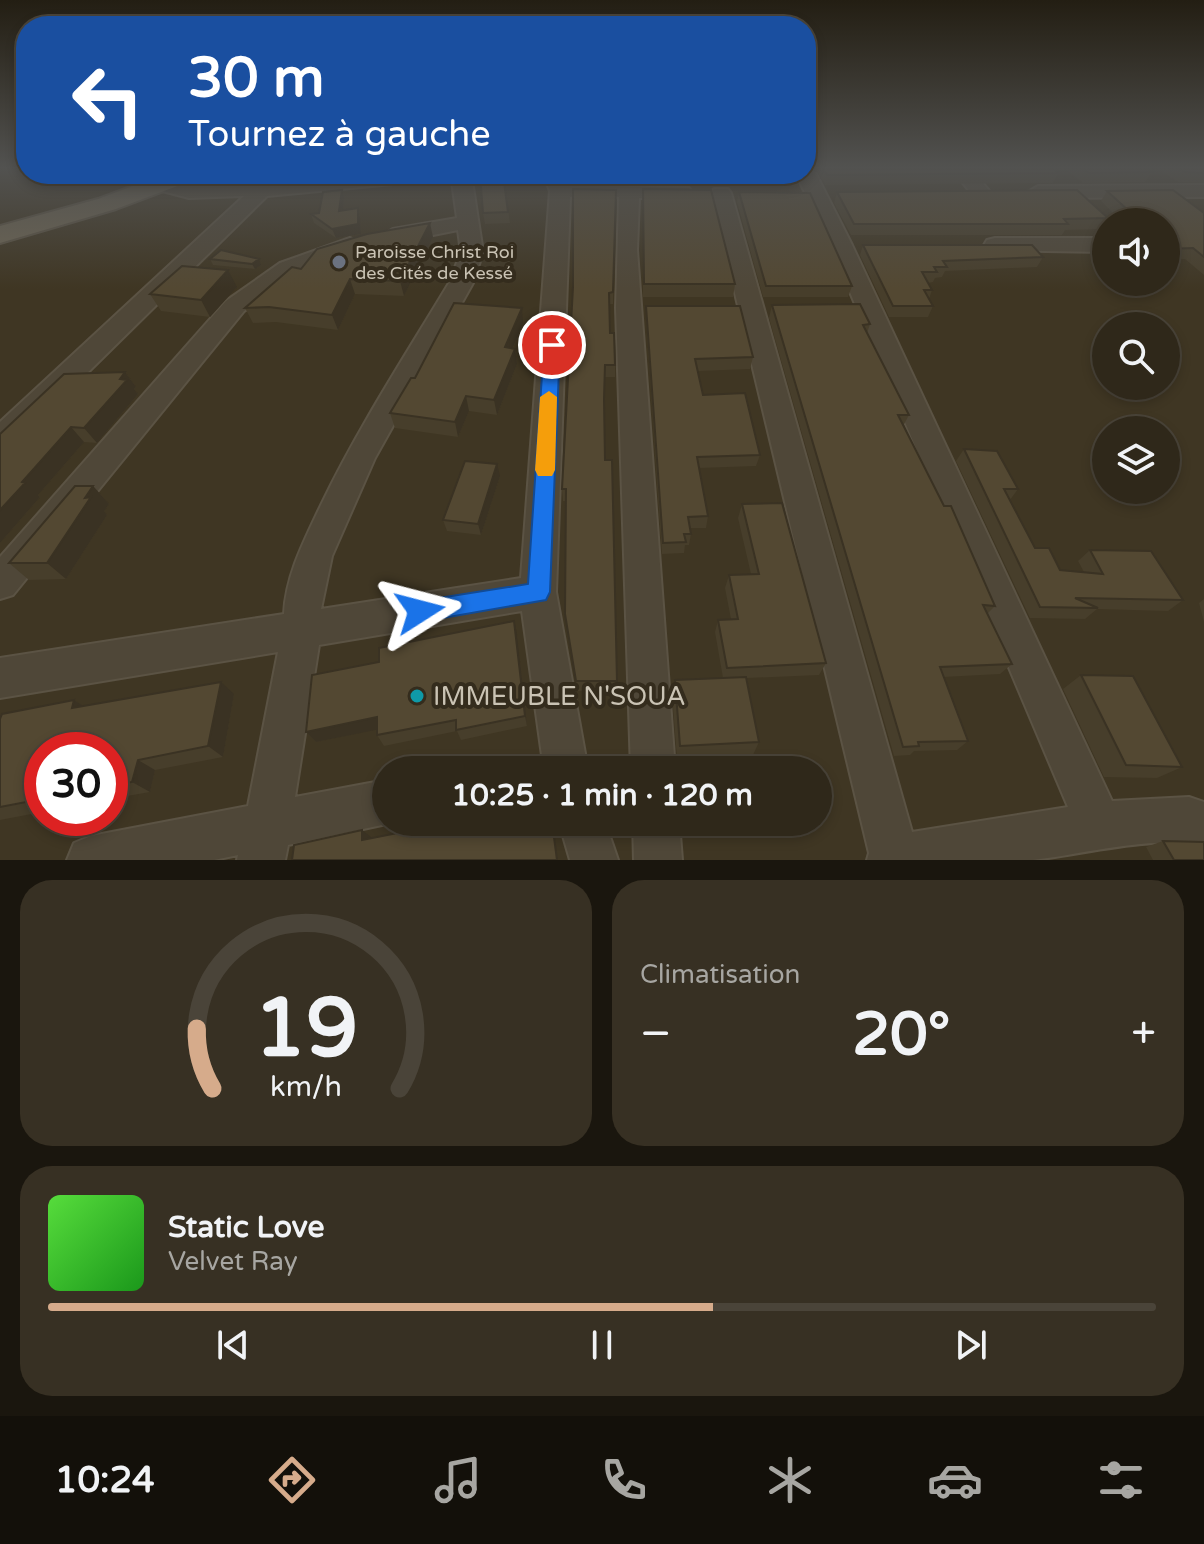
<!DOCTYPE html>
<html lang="fr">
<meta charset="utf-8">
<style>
:root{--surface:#2f281a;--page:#373023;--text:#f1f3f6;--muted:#a7a6a2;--line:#4a4439;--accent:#d6ab8b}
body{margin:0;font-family:"Varela Round",sans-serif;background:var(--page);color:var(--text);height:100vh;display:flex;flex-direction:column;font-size:30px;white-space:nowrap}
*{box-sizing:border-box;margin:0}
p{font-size:26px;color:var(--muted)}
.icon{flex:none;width:44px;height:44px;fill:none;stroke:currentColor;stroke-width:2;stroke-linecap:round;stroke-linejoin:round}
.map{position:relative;height:860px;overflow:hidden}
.panel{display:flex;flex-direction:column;gap:20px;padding:20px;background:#1a160e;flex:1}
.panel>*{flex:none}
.banner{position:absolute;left:16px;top:16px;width:800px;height:168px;border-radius:32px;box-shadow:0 4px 12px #0003,0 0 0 2px var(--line);background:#1a4fa0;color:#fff;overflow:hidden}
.fabs{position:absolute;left:1092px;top:208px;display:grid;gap:16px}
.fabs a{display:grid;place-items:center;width:88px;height:88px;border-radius:50%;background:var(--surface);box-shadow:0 4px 12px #0003,0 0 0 2px var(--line);font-size:40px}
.speed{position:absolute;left:24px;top:732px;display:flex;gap:16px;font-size:40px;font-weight:700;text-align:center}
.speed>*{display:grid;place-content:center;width:104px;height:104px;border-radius:50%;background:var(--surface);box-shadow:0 4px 12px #0003,0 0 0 2px var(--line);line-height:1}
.speed .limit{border:12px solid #d22;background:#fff;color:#111}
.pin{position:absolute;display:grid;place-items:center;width:68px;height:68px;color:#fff;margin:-34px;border:4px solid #fff;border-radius:50%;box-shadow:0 2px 8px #0007}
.me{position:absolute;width:88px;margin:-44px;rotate:81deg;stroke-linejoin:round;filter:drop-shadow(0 0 6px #0008)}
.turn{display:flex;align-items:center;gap:28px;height:168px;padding:0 40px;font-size:36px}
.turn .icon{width:104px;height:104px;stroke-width:2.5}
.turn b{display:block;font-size:56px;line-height:68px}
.big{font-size:60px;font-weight:700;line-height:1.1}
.panel .card{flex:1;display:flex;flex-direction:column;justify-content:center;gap:12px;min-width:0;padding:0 28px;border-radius:32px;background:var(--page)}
.panel .dial{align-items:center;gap:0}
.dial svg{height:208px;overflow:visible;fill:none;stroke:var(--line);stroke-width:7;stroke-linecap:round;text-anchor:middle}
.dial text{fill:var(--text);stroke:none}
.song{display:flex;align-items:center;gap:24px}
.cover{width:96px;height:96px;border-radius:12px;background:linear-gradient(135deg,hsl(110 70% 55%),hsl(120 70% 35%))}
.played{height:8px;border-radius:4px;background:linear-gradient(90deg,var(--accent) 60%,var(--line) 60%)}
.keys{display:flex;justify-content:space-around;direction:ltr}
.heat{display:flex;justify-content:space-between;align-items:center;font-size:44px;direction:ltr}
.panel .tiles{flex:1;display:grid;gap:20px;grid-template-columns:1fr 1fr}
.card:last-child{grid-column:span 2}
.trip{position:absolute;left:372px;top:756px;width:460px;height:80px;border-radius:40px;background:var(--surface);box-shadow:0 4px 12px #0003,0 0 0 2px var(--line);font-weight:700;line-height:80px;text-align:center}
.tabs{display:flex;height:128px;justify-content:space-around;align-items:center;background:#13100a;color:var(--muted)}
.tabs .icon{width:56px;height:56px}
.tabs .on{color:var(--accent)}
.tabs b{font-size:36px;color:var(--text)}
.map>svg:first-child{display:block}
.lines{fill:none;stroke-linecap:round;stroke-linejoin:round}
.minor-casing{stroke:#5b5344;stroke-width:4}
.major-casing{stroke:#5b5344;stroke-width:4}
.minor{fill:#4f4738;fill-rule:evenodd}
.major{fill:#6f6755;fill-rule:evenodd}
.wall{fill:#473e2b}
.shaded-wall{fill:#3a3223}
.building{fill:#534832;stroke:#3a3223;stroke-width:2}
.route{fill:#1a73e8;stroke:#114b97;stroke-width:2}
.slow{fill:#f59e0b}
.worship-dot{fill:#6b7280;stroke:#342c1d;stroke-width:3}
.culture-dot{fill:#0f9aa8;stroke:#342c1d;stroke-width:3}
.labels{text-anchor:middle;stroke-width:8;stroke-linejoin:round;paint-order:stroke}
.far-poi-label{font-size:18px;fill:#cac3b4;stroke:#342c1d;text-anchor:start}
.near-poi-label{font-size:26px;fill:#cac3b4;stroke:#342c1d;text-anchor:start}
</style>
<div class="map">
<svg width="1204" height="860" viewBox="0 0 1204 860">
<rect width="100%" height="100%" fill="#3f3623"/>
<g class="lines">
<defs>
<path id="minor" d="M806,169L816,174L852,245L1112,801L1189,797L1204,802V848C1158,833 1082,855 1033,860C979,860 921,860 867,860L869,853L711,193L714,189H728L731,193L912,832L1068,807L830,245L796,174H806Z
M952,169H971L991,193L988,197H974Z
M384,174H445L435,180L267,196L11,448L0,451V422L244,196L189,198L155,189L152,185L155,181C170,177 188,186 204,186C264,184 324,181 384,174Z
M451,174H471L483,252L473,283L375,458L332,556L321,609L521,578L550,191L543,174H563L567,185L689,188L692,192L682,198H639L637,250L675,770H631L616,308L619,197H570L556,592L588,770H544L522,611L319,645L295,797L386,780V822H396L288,845L285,860H237L238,855L214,860H67L74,843L91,836L248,806L278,652L0,698V658L284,614C286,575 304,541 321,505C358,428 405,356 449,283L461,252L458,230L393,243L382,236L393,229L457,218Z
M1204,185V197L1038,198L1028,192L1038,186Z
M350,238L361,245L358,250L297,273L244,311L13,595L0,599V557L226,301L280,263Z
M995,238H1106V252L987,250L984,245L987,240Z
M559,822H605L618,860H570Z
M633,822H679L682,860H634Z"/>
<path id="major" d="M165,174H199L196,179L116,209L0,243V226L98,199Z"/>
</defs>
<use href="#minor" class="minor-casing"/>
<use href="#major" class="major-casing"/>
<use href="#minor" class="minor"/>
<use href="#major" class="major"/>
</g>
<path class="wall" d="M816,169H1054L1058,173L1053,183L825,185Z
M1066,169H1148L1152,172L1145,182L1083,183Z
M1159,169H1204V183L1178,182Z
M503,174L510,223L485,224L483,213Z
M564,174H800V175L798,185L569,182Z
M643,189L735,284L733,297H643Z
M342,190L344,199L343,210L358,208L360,218L361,234L336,238L314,223L311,214L319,213Z
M616,190L613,304H609L610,333L615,365V377H605L604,404L605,460L616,690L577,691L565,614L566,501H563L562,489Z
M1107,191L1204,213V275L1185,259H1166V222H1111L1115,215L1101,201Z
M739,192L852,286L848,297H763L737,202Z
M837,192L1108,218L1102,229L1065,230L1062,235H851L834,203Z
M433,237L404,296L355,294L338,330L276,322L253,323L245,308L301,269Z
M863,245L1043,257L1037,267L945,271L942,277L935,278L933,282L928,283L932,290L929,299L933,306L928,317H889L860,255Z
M210,259L261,265L255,269L213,265Z
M237,287L210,317L161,311L150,294Z
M772,305L870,324L867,333L909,415L903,426L995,606L987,614L1012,664L1000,674L943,677L968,741L957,750L914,751L910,755L894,756L769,318Z
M646,306L753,357L750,369L698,371L703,395L760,455L756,466L699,468L708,516L706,528H690L691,534L689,545H685L684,553L662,554L646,318Z
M523,323L513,348L515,349L517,364L497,415L469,411L458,437L395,428L390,413L415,378Z
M125,372L136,387L134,389L138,394L97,443L84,442L38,495L40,497L0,543V434Z
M964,449L1018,489L1010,500L1035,548L1060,570L1084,572L1078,561L1090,550L1183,600L1168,611L1097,609L1085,619L1030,618L956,461Z
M500,476L481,535L447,531L443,520Z
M93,486L109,504L104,511L107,515L66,579L29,580L9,563Z
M742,504L826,663L819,675L747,678L759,742L753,755L677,758L672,694L675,680L723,678L715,632L718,620L731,619L725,588L729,575L751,574L738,518Z
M1204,599V622L1199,603Z
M517,634L527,726L461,740L457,731L384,746L377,735V729L316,742L306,732L379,662Z
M1081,675L1182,767L1157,778L1104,777L1063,689Z
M234,694L223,757L155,770L150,792L110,799V750H42V812L0,820V719L74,700L83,706Z
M1163,841L1204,860H1153L1146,847Z"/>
<path class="shaded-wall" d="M342,190L344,199L342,220L339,211Z
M358,208L360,218L361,234L336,238L332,229Z
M430,223L433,237L404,296L400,281Z
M259,259L261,265L255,269L252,264Z
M228,270L237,287L210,317L201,300Z
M350,279L355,294L338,330L332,315Z
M522,308L523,323L507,362L505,347Z
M515,349L517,364L497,415L494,400Z
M125,372L136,387L134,389L138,394L97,443L84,428Z
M466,396L469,411L458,437L455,422Z
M71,427L84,442L38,495L40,497L0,543V510L22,482Z
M497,464L500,476L481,535L478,524Z
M93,486L109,504L104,511L107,515L66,579L47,563L85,498Z
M514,621L517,634L527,726L525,716Z
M221,682L234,694L223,757L208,746Z
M74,700L93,712L72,708Z
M377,717L385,728L316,742L306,732Z
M138,760L155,770L150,792L132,782Z
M362,830L371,837L370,848L362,840Z"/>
<path class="building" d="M824,169H1054L1058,173L827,175Z
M1083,169H1148L1152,172L1089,173Z
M1180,169H1204V173L1185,172Z
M503,174L508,212L483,213L480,175Z
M734,174H800V175Z
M573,189L616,190L613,292L609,293L610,333H614L615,365H605L604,399L605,460H612L617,681H576L565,614L566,489H562L573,287Z
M643,189L711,190L735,284H644Z
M342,190L339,211L358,208V224L332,229L311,214L319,213L323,192Z
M1077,190L1108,218L1064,219L1068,224H854L837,192Z
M1173,190L1204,213V257L1193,248L1166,249V222H1131L1127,219H1115L1116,214L1129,211L1107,191Z
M739,192L810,193L852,286H766Z
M430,223L400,281L350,279L332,315L269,307L245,308L292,267L301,269L317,249L367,234Z
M863,245H1032L1043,257L943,261L947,267H934L937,272H922L932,290H924L933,306H893Z
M221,250L259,259L252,264L210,259Z
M182,266L228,270L201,300L150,294Z
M454,303L522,308L505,347L515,349L494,400L466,396L455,422L390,413L411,378H415Z
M860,304L870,324L863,325L909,415H898L944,506H951L995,606L983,605L1012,664L940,667L968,741L918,742L919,746L903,747L772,305Z
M646,306H740L753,357L695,359L703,395L745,393L760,455L697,457L708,516L688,517L691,534H684L686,542L663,543Z
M125,372L120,379L127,380L84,428L71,427L22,482L25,483L0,510V434L64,374Z
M964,449L997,451L1018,489H1004L1035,548H1049L1060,570L1103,574L1090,550L1151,551L1183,600L1075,598L1098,608L1040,607Z
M465,461L497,464L478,524L443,520Z
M75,486H93L85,498L91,497L47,563H9Z
M782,503L826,663L727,668L718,620L738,619L729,575L759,574L742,504Z
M514,621L525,716L456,730V720L377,735V717L306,732L312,675L379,662V648Z
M1081,675L1133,676L1182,767L1126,765Z
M746,677L759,742L680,746L675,680Z
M221,682L208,746L138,760L132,782L110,786V750H42V799L0,807V719L2,714L74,700L72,708Z
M453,822H527V828L552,822L557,860H292L294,845L362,830V840Z
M1163,841L1204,842V860H1174Z"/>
<linearGradient id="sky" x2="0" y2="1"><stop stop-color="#231e13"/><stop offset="0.58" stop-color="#525250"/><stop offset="1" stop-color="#525250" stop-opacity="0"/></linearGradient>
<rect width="1204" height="289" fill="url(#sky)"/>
<path class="route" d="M552,340L560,345L550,592L546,600L420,622L412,619L409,611L412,604L420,601L528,584L544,345Z"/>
<path class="slow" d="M549,391L557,397L555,470L552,476H538L535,470L540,397Z"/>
<circle class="worship-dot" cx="339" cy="262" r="8"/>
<circle class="culture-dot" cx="417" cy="696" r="8"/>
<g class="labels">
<g class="far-poi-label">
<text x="355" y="258">Paroisse Christ Roi<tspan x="355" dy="21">des Cités de Kessé</tspan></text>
</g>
<g class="near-poi-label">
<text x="433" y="705">IMMEUBLE N'SOUA</text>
</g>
</g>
</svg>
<div class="fabs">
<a><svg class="icon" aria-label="sound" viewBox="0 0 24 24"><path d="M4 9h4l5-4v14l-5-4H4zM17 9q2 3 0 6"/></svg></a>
<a><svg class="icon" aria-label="search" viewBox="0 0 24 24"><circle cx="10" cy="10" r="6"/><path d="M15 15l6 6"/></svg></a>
<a><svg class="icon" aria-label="layers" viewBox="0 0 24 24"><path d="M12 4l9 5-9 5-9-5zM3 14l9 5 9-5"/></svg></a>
</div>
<div class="speed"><div class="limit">30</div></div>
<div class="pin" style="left:552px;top:345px;background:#d93025"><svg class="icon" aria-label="arrive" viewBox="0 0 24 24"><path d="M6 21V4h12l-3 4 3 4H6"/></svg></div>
<svg class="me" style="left:420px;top:611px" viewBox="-20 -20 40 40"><path d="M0-17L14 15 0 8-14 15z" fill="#1a73e8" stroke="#fff" stroke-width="4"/></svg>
<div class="trip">10:25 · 1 min · 120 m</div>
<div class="banner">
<div class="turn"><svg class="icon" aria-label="left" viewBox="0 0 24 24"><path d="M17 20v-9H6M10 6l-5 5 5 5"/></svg><div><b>30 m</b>Tournez à gauche</div></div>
</div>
</div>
<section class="panel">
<div class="tiles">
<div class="card dial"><svg viewBox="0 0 100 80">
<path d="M14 69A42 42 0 1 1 86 69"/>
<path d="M14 69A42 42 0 0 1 8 46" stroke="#d6ab8b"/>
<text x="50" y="56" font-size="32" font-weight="700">19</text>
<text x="50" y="72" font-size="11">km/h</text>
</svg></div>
<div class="card"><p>Climatisation</p>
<div class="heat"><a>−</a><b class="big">20°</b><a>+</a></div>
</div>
<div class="card">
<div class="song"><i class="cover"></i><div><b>Static Love</b><p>Velvet Ray</p></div></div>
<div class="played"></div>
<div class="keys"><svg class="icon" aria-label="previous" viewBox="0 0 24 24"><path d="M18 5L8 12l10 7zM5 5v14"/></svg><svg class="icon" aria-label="pause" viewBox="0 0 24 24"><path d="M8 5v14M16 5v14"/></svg><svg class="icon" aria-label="next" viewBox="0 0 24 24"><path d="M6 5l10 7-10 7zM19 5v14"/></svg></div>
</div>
</div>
</section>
<nav class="tabs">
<b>10:24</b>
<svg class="icon on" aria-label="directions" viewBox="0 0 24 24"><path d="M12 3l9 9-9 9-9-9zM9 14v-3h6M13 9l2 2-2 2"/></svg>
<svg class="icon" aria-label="music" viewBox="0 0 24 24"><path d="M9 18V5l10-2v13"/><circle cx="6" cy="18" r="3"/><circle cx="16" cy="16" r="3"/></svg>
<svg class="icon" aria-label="phone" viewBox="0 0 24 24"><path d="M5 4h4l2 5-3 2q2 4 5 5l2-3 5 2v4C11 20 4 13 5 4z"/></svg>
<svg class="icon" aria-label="climate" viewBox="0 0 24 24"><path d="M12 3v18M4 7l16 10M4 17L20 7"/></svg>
<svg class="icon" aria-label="car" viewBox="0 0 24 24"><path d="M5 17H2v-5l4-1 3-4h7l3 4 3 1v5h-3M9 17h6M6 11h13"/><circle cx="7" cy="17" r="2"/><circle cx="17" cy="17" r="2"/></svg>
<svg class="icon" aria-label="filters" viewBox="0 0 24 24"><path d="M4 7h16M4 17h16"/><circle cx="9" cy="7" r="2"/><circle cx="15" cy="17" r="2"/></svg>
</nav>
